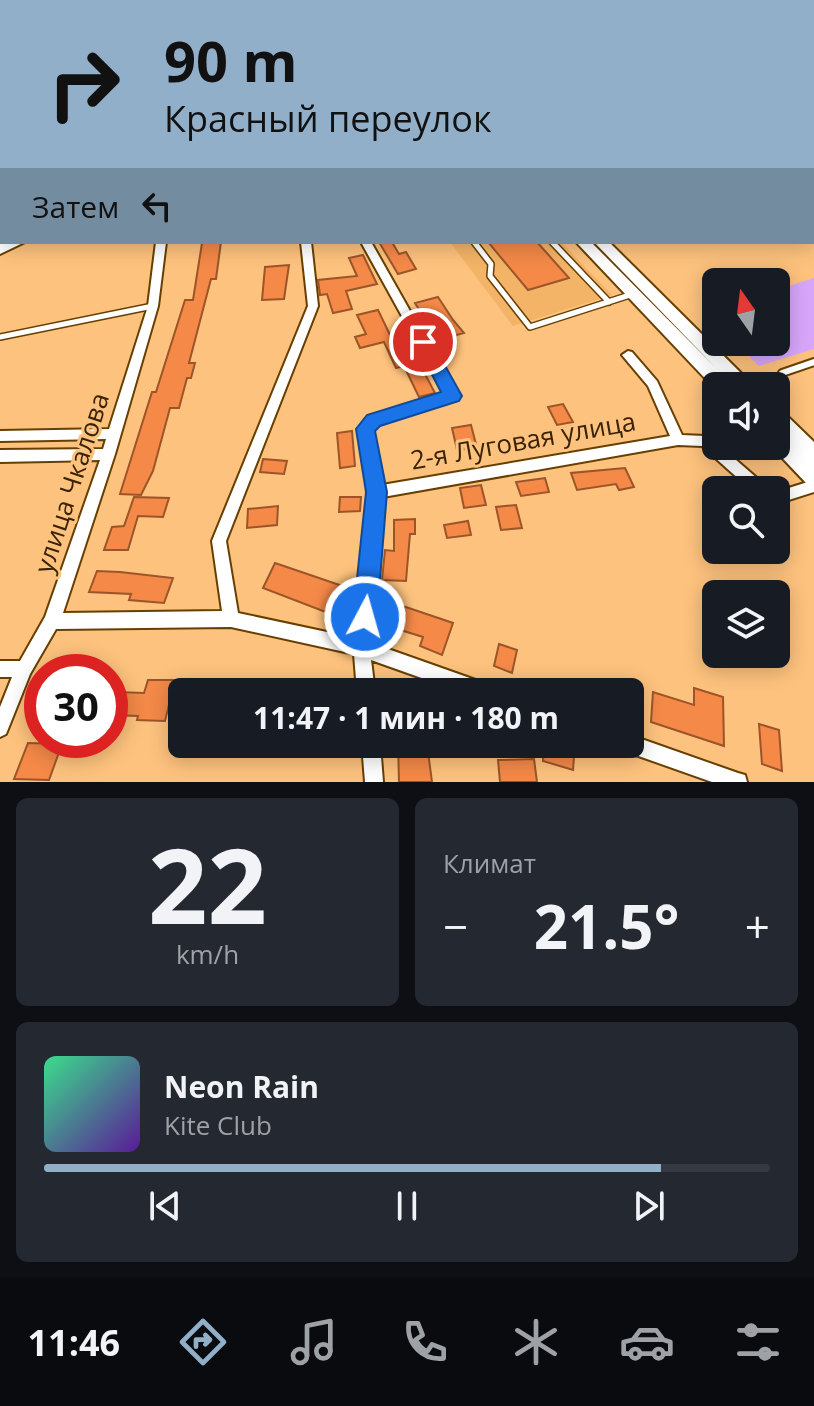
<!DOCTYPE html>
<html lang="ru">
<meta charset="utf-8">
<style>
:root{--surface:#171b24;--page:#242831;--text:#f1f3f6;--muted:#9ea1a6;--line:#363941;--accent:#92afc9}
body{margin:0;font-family:"Open Sans",sans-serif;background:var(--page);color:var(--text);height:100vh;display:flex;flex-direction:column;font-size:30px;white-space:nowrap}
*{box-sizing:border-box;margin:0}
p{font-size:26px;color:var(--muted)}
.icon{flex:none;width:44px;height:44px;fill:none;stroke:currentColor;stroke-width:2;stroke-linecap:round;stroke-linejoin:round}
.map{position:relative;height:782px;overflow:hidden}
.side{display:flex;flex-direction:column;gap:16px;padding:16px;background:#0d0f14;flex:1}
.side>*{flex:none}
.hud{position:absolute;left:0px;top:0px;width:814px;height:244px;box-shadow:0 4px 20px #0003;background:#92afc9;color:#111;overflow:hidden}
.needle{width:52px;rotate:346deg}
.controls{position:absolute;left:702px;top:268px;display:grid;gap:16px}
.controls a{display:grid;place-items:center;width:88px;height:88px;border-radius:12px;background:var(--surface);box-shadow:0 4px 20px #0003;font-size:40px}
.speed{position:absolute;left:24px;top:654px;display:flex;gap:16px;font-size:40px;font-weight:700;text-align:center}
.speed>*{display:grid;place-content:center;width:104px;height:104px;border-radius:50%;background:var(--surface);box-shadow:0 4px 20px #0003;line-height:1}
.speed .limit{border:12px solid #d22;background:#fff;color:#111}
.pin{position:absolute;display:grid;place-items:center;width:68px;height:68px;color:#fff;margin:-34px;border:4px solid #fff;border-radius:50%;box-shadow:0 2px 8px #0007}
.me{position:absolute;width:88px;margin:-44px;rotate:6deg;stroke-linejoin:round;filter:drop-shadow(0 0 6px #0008)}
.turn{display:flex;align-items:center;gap:28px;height:168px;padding:0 32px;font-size:36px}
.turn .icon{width:104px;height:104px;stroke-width:2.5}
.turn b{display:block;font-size:56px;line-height:68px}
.then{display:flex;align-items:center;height:76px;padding:0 32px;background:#0003;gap:16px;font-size:30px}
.big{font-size:60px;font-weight:700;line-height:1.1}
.side .widget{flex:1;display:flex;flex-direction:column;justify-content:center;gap:12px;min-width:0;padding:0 28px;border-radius:12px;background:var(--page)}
.side .dial{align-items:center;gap:0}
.dial b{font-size:104px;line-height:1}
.song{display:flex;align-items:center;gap:24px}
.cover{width:96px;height:96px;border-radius:12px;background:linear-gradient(135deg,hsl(150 70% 55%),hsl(270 70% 35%))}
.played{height:8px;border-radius:4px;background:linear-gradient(90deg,var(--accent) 85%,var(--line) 85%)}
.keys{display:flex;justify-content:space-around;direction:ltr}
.heat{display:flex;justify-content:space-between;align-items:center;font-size:44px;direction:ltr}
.side .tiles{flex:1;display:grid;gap:16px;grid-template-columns:1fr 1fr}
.widget:last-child{grid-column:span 2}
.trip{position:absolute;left:168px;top:678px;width:476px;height:80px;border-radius:12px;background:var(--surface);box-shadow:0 4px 20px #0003;font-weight:700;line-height:80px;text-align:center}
.dock{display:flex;height:128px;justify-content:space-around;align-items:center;background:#090b0e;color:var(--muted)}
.dock .icon{width:56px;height:56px}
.dock .active{color:var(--accent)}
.dock b{font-size:36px;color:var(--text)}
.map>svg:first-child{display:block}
.built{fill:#f4b467}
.green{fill:#d7a6fb}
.building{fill:#f48948;stroke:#9c5529;stroke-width:2}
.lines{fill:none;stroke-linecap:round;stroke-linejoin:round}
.lane-far2-casing{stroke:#673f00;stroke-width:5}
.lane-far1-casing{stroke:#673f00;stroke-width:8}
.lane-casing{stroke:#673f00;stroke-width:10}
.street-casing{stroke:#673f00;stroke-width:4}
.secondary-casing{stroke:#673f00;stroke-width:4}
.path{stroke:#bb8c54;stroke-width:2;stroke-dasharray:4 2;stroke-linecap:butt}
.lane-far2{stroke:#fff;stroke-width:3}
.lane-far1{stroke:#fff;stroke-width:5}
.lane{stroke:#fff;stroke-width:6}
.street{fill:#fff;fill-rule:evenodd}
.secondary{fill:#fff;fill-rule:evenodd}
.route{fill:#1a73e8;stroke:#114b97;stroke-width:2}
.labels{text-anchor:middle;stroke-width:6;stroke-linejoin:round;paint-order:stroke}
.street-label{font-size:26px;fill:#3a2305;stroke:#fdc27d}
</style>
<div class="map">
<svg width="814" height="782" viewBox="0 0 814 782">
<rect width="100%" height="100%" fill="#fdc27d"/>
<path class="built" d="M450,242H561L612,295L513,326Z"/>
<path class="green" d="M814,278V349L759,366L734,342H776V290Z"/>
<path class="building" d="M221,242L216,279H211L189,363H195L191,378H187L179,408H170L153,471L141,495L120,494L152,392H156L185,300H193L202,243Z
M379,242H392L399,254L406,252L416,269L398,274Z
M488,242H537L569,278L528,290Z
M363,255L377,284L346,291L352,309L333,313L327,294L320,295L318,280L357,276L349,258Z
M289,265L284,299L262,300L265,267Z
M438,297L453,320L464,333L438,340L415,303Z
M378,310L391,337L404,334L435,393L419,397L404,366L396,368L384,342L360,348L355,337L366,334L357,315Z
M563,404L573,422L557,425L548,407Z
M471,425L477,448L457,450L452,428Z
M352,431L355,466L340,468L337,433Z
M263,459L287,461L284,474L260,472Z
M625,468L634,487L619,490L616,484L577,490L571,473Z
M545,478L549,492L521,496L516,482Z
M481,485L486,505L464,508L460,488Z
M134,497L169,498L163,517L138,516L128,550H104L112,527L124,526Z
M340,497H361L360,511L339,512Z
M516,505L522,528L501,530L496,507Z
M278,506L277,525L247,528L248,509Z
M415,519V534H410L406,581L382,580L385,550L394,551V520Z
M468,521L471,535L447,538L444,525Z
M275,563L357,591L350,615L323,611L263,588Z
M97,571L120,572L173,578L164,603L129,600L131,594L89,592Z
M385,600L453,623L442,655L420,646L423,637L378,623Z
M499,644L517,650L512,673L494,666Z
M300,679L328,681L326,692H298Z
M148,680H175L165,721L137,720L138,716L110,715L117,692L144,693Z
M204,680H228L226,692H201Z
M694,688L723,697L724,746L651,722L653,692L694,705Z
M759,724L779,730L782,771L762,764Z
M28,743L62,744L49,780L14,779Z
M398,744H427L432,782H399Z
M544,744H575L573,770L543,761Z
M534,759L537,782H500L498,760Z"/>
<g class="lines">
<defs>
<path id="lane-far2" d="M743,0L747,2
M552,2L555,0"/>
<path id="lane-far1" d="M474,242L491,264L490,276L530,327L633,294
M552,242L609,302
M0,337L153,306"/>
<path id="lane" d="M782,373L814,362"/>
<path id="street" d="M2,12V16L0,17V13Z
M812,19L814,20V24L812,23Z
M0,102H2V106H0Z
M0,174H2V180H0Z
M156,242H166L158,306L115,454L63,613L222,611L212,541L308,306L301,242H311L318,306L226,541L238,613L355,638L370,492L359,429L369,416L445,394L361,242H371L458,396L456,399L377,424L372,430L382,485L670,436L648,386L622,355L628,351L632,352L657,381L682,435L705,436L716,443V446H720L766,486L768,490H751L702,446L678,445L383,497L371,643L484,683L490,686L493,692H461L371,660L375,692H357L354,654L231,627L56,629L30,674L6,734L0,737V707L12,677H0V661H20L45,617L100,460L0,462V450L103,449L106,439L0,441V431L109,429L148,306Z
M814,480V492L776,504V492Z
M630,735L738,773L745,775L747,782H712L630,753L624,750L621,744H630Z
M362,744H380L383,782H365Z"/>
<path id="secondary" d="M499,0H509L498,2Z
M5,242H25L0,254V244Z
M576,242H591L716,368L594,242H609L754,386H734L730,382L732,386H716V390Z
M776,409L783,412L814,442V487L807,484L771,446H776V431L779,432L776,429Z"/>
</defs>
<use href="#lane-far2" class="lane-far2-casing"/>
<use href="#lane-far1" class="lane-far1-casing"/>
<use href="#lane" class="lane-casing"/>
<use href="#street" class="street-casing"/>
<use href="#secondary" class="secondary-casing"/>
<path class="path" d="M478,0L486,2
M2,1L48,2
M70,2L91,0
M190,2L196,0"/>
<use href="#lane-far2" class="lane-far2"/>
<use href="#lane-far1" class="lane-far1"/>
<use href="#lane" class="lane"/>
<use href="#street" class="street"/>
<use href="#secondary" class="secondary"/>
</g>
<path class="route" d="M423,335L429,337L462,396L459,401L380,426L375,431L387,492L377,617L373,625L365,629L356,625L353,617L366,492L356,429L367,415L441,392L415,342Z"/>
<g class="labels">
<g class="street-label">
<text transform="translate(523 441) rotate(-10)" y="9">2-я Луговая улица</text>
<text transform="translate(72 483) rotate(-72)" y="9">улица Чкалова</text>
</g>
</g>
</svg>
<div class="controls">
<a><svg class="needle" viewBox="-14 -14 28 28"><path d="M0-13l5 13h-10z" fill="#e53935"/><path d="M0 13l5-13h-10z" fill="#9ea1a6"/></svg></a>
<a><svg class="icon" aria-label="sound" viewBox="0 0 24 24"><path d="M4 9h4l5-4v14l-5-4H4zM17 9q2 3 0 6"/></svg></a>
<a><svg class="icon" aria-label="search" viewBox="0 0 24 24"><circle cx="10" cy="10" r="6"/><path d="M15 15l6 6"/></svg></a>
<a><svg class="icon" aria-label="layers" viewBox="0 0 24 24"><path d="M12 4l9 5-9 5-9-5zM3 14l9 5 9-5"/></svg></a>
</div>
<div class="speed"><div class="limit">30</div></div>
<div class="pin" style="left:423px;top:342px;background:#d93025"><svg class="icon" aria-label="arrive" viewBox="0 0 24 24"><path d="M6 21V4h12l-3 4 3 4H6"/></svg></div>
<svg class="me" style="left:365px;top:617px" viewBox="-20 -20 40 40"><circle r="17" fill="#1a73e8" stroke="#fff" stroke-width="3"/><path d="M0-11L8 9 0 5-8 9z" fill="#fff"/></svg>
<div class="trip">11:47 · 1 мин · 180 m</div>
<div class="hud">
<div class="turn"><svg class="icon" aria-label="right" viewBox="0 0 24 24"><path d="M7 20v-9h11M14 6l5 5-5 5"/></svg><div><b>90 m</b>Красный переулок</div></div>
<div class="then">Затем<svg class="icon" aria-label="left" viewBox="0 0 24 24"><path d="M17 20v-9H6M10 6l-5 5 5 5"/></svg></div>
</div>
</div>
<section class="side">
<div class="tiles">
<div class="widget dial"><b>22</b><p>km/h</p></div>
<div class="widget"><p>Климат</p>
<div class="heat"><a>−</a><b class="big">21.5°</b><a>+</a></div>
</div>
<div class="widget">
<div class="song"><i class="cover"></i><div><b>Neon Rain</b><p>Kite Club</p></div></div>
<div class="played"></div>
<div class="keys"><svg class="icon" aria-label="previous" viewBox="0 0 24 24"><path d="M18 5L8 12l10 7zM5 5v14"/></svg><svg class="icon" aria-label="pause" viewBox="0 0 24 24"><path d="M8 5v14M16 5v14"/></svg><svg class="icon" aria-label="next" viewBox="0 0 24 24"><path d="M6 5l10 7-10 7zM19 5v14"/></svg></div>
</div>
</div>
</section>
<nav class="dock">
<b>11:46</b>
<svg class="icon active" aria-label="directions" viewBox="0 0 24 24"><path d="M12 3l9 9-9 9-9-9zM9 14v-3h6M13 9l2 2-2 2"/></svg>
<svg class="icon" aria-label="music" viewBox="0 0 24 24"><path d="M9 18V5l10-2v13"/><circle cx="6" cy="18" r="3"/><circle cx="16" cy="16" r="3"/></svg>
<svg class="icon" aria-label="phone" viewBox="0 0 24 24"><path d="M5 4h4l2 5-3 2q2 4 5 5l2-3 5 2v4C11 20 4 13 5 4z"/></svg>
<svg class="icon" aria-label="climate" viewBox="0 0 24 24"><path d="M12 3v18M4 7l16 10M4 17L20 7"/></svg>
<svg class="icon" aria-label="car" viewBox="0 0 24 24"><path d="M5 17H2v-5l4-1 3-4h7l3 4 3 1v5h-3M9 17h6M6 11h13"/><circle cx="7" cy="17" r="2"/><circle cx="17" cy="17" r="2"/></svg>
<svg class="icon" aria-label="filters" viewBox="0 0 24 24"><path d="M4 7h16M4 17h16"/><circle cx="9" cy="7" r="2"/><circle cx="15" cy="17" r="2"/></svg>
</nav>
